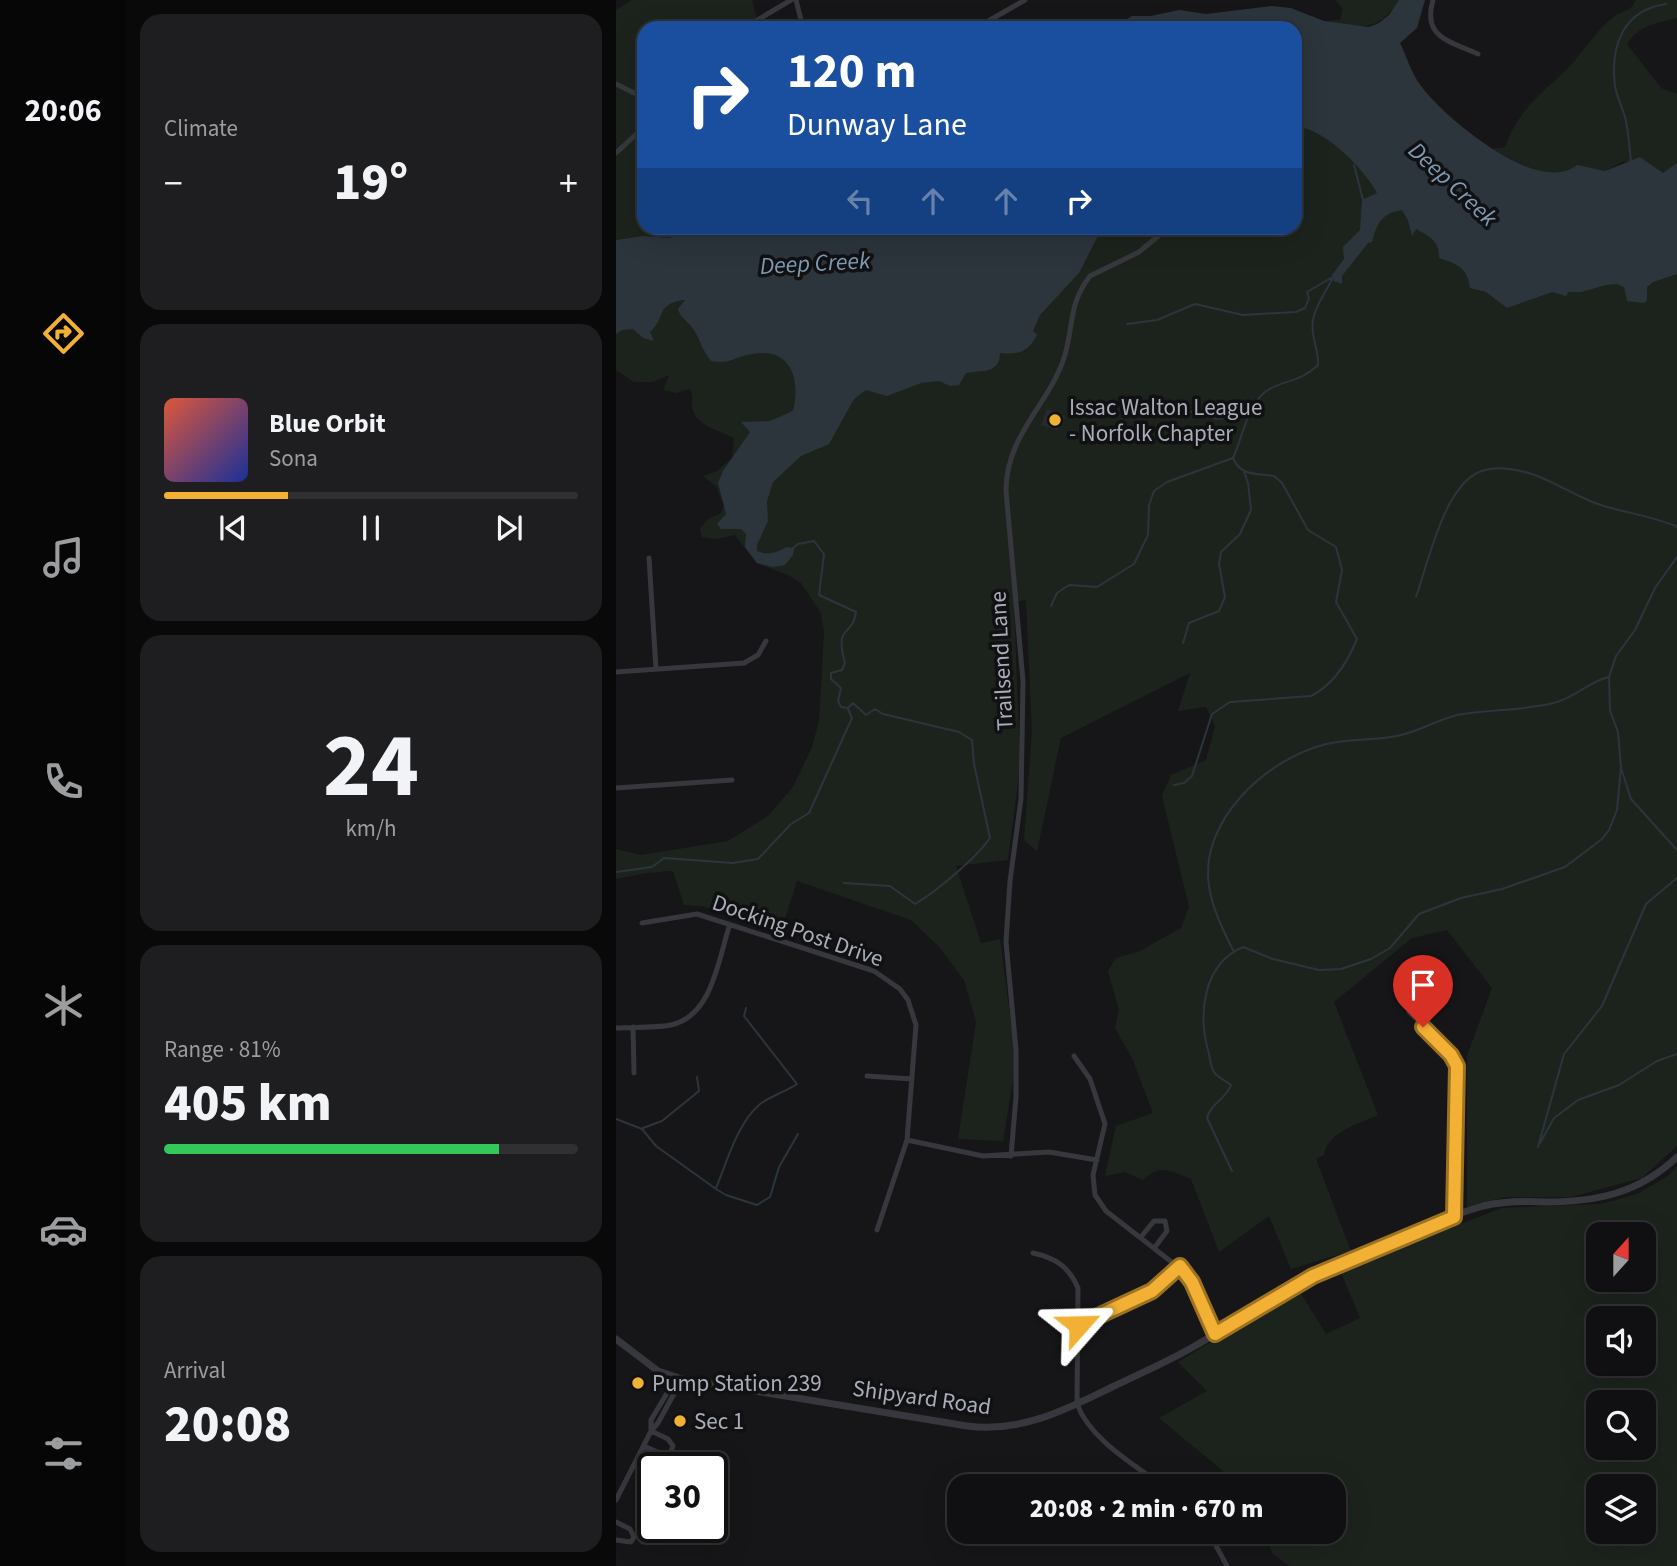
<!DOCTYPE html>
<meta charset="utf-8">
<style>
:root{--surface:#101012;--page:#1e1e20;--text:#f1f3f6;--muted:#9c9d9f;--line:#303032;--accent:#f2b134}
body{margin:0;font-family:"Source Sans 3",sans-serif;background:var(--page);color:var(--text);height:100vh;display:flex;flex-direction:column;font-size:26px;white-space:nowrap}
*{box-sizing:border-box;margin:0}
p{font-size:23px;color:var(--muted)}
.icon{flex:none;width:38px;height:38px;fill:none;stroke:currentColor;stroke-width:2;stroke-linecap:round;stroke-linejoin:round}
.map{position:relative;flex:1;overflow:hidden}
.side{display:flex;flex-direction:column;gap:14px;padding:14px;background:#09090a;width:490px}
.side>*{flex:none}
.guide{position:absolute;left:21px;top:21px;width:665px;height:214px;border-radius:21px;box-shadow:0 7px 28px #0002,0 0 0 2px var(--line);background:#1a4fa0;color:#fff;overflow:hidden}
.needle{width:46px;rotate:21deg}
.controls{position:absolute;left:970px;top:1222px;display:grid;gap:14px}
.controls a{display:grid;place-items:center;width:70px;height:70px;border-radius:14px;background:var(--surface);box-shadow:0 7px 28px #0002,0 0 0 2px var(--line);font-size:35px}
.speed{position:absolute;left:21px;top:1452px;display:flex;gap:14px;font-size:35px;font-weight:700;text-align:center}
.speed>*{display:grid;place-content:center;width:91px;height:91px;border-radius:50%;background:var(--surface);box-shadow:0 7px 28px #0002,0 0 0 2px var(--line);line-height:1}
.speed .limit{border:4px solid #111;border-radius:10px;background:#fff;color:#111}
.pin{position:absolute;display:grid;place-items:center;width:60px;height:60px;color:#fff;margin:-72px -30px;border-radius:50% 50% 50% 0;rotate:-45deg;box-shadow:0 0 7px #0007}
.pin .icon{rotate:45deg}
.me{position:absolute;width:77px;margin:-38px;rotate:65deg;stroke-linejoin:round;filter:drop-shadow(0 0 5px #0008)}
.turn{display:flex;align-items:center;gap:24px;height:147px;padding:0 35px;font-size:32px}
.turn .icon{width:91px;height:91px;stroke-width:2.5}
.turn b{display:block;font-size:49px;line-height:60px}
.lanes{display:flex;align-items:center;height:66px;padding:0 35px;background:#0003;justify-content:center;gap:35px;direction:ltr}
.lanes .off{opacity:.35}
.big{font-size:52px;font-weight:800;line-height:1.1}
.side .card{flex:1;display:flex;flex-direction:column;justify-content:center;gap:10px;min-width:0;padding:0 24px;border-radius:21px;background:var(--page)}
.side .dial{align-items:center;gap:0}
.dial b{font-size:91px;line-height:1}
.song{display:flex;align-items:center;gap:21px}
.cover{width:84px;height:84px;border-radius:10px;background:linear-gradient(135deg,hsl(10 70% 55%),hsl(230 70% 35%))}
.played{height:7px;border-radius:4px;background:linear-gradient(90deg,var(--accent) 30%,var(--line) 30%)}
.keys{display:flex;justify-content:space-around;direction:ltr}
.heat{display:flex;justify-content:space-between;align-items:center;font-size:38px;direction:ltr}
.charge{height:10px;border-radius:5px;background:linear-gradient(90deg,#34c759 81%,var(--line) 0)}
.trip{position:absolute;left:331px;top:1474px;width:399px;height:70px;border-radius:21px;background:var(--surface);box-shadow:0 7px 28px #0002,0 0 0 2px var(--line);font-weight:800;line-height:70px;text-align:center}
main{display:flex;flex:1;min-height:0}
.dock{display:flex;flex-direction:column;width:126px;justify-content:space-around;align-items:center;background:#060607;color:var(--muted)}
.dock .icon{width:49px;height:49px}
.dock .selected{color:var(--accent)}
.dock b{font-size:32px;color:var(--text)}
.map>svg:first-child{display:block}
.green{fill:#1c231d;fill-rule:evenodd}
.water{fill:#2c353c}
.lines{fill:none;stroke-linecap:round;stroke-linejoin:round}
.stream{stroke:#2c353c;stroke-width:2}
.building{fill:#29292c}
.minor{stroke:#37383d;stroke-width:5}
.tertiary{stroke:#37383d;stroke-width:7}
.route-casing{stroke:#9d7322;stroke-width:18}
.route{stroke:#f2b134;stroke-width:12}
.poi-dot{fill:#f2b134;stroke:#111113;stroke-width:2.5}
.labels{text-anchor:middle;stroke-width:7;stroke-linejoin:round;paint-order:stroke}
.poi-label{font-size:23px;fill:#a8adb8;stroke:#111113;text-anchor:start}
.street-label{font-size:23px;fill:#a8adb8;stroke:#111113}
.water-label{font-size:24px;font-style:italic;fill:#7f9bb3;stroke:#111113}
</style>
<main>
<nav class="dock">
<b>20:06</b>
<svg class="icon selected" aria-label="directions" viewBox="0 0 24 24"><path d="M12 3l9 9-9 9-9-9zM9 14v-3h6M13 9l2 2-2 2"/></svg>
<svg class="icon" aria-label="music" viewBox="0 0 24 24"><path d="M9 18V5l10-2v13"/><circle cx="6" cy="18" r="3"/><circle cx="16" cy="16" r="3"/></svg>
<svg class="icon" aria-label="phone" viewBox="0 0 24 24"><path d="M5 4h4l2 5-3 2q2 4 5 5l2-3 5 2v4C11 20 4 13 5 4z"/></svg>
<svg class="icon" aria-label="climate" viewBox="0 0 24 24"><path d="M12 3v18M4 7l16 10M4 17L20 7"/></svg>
<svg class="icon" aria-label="car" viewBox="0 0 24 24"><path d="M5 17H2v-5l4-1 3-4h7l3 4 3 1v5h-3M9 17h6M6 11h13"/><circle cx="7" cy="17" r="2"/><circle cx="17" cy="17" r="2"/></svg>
<svg class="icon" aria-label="filters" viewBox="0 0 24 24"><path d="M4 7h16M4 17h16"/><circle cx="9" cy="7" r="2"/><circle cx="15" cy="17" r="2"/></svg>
</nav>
<section class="side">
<div class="card"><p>Climate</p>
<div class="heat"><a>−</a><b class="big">19°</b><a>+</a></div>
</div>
<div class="card">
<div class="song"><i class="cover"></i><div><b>Blue Orbit</b><p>Sona</p></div></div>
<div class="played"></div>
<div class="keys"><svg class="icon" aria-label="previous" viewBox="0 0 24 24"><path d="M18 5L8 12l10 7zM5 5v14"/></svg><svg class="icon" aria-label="pause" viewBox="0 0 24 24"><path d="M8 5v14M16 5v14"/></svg><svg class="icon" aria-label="next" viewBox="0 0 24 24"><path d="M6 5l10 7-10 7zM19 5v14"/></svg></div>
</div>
<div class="card dial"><b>24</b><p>km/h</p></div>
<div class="card"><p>Range · 81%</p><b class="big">405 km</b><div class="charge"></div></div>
<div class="card"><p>Arrival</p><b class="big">20:08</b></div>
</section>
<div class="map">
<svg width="1061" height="1566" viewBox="0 0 1061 1566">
<rect width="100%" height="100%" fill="#161618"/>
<path class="green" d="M16,0H136L143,28H28V228H81L59,234L54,238L26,236L0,240V10Z
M719,0H783C760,35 746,26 708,21L724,20L727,9Z
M1020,0H1061V18C1042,23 1022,25 1011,44L1045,88L1061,94V163L1047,174L1008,161L989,171L961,166C937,185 899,160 875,149L889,147C904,107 923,97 952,68C967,53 979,32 995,19C1004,11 1015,12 1020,0Z
M679,98L1045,279L1061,274V1146L1026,1178L955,1197H888L851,1207V1056L876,988L831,930L796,938L718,1002L762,1115C743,1124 712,1131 708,1155L700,1159L735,1251L675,1269L653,1216L603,1252L575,1179C555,1171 544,1163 527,1180L509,1172L489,1176L500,1126L537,1113L516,1058L499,1028L503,1010L492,971L500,958L524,951L565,928L573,907L546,796L555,775L590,760L599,726L590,707L562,711L574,673L445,738L421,851L408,840L416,732L410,600L398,602L404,767L392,860L340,866L365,943L384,939L400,1061L387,1141L342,1139L360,1022L348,980L324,948L295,920L181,881L165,931L86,906L68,905L57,871L30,873L0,879V849L25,855L112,841L152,816L177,787L196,747L203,721L206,671L208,632L205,613L185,583L172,575L140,563L119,535L100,539L86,537L84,529L91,520L105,513L108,505L100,486L87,476L101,471L116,458L118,438C105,431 81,426 77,410C74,402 79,398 74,389L61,393L47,390L53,375L37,382H18L0,370V309L70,300L448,228H679Z
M1061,1166V1566H673L657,1554L646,1531H718V1486H625L543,1418L591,1391L562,1362L682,1289L710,1334L744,1318L724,1270L886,1208L985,1204L1021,1194L1052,1176ZM982,1234H1027V1279H982ZM982,1318H1027V1363H982ZM982,1402H1027V1447H982ZM982,1486H1027V1531H982Z"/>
<path class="water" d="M783,0H809L801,28L784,43C791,57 795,73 805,86C828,117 922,197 961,165L989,171L1024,157L1047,173L1061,163V274L1037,282L1031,287V300L1028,303L1011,301L1008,287L1001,284L990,285L965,292H953L950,296L936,292L891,308L870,292L854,288C852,268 840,263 823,258C824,241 813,236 800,229L796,236L792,220L786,210C766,213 761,223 756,242L752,243L726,276V284L718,281L716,275L728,259L727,247L744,230L746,200L761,193C748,169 714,135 688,128L687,122L679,115V28H487L504,23L516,16H535L563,10L590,14L656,6L675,8L708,21L753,27L763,23L773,15Z
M81,228H486L463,273L424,315L417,331L421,335C412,352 403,355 384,353C384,374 366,370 350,373L343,385L334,386L323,381L305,383L271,396L250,390L238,399L213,444L185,456L157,482L151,501L152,521L141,545V551C153,556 161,552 171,547L178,548L177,555L169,565L157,567L141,563L129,547L130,534L125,529H105L101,524L110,514L102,483L107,471L134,432L125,422L154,421L177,411C185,380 175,347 137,354C119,356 115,365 95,361C86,351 84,337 75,326C70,320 64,317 62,309L69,300C39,303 50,319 34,332L38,341L27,338L17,329L6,330L0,334V240L26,236L54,238L59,234Z"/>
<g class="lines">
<path class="stream" d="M1015,161C1013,147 1013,132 1009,117C1006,107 1001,97 999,86C994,46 1007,10 1050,4
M738,165L747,200
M511,324L541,320L579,304L627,315L680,312L689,308L693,298L691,292L715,278
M570,410C605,423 608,422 639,403
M176,549L182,544L198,541L208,554L203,595L240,612C236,638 218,624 229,663L226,670L215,673V679L225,688L222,701L225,707L232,708L237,703L250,715L259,709L267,714L343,732L356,740L358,764L374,838C360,858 320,892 299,904L274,886L228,883
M800,597C812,564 829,479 869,470C883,466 902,470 916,474C936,481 955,493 974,501C1002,513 1034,514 1061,527
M435,606L441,593L453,585L481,587L518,564L532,535L533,505L538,491L551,482L617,458C626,439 631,407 648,393C662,380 683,384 702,365C703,349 694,336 697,320C699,305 711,291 717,277
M567,643L573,623L603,611L609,597L603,564L605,552L624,534L635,510L632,483L628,472
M1005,768L1015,799L1061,850
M558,785L568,783L576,776L596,714L614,702L695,696C717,685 732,661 741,639L720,602L726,570L720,547L692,530L666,483L658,476C641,473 625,477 617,458
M0,872L36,867L48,858L117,863L142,859L175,824L193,813L236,718L232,709
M617,950C607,930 596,908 593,886C583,821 650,760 707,745C730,738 757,741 781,736C802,732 821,720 841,715C874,709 909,711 941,702C961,696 974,681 993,677
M0,1119L26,1129L40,1146L100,1189L110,1195L141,1205L154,1197L163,1167L182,1134
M27,1128L46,1121L83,1091L81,1077
M924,1143L938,1118L962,1100L1003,1085L1041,1061L1061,1054
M922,1147L948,1054L986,1006L1030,904L1061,878
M616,1171L591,1118C595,1103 609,1100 615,1085C610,1081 601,1077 598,1072C594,1066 594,1056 592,1050C582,1014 587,964 627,947L657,959L703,970L725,969L755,959L774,948L803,914L845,898L886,889L949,867L986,839L993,830L1001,810L1005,767L1002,732L994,711L993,677L1000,656L1019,630L1039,588L1061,557
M100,1188C111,1162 121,1124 143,1105C150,1098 171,1091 181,1084L128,1016L130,1008"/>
</g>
<path class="building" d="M431,409L450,417L441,430L425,425Z"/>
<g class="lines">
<path class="minor" d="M180,0L187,28
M817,0C806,38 834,41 862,54
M128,28L175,0
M360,28L409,0
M0,84L28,98
M0,153L28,127
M33,558L40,669
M0,672L128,663L142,655L150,641
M0,788L116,780
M26,923L81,914L258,971L284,989L292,1000L300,1025L291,1140L261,1230
M793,1012L836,1055L841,1066L838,1217
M17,1027L18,1073
M0,1028C18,1027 38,1028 55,1025C96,1016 102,961 113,927
M458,1056L474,1079L489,1124L477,1175L479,1195L490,1211L571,1274L599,1334
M251,1076L296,1079
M291,1140L367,1156L433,1152L481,1160
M395,1156L400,1097V1050L390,942L394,881L405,799L407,681L390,491C390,435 432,406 448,358C458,327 452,304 474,276L523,252L552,228
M525,1237L538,1221H549L551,1231L539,1247
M417,1253C440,1258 453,1267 462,1288L461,1404C474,1439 517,1464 547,1486
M463,1325L536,1291L564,1266
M60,1378L35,1420V1431L42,1423L66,1379
M0,1500L31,1439L35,1431L52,1439L57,1446L55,1451L48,1455L28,1446
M0,1522L14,1529L18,1537L15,1542L0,1540
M592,1531L611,1566"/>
<path class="tertiary" d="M0,1339L42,1371L66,1379L351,1426C405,1433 449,1410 496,1387C523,1374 551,1362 577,1347C630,1317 678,1283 734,1259C777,1241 822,1219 867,1206C888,1201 909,1201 930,1202C981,1202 1023,1193 1061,1157"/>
</g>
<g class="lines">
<defs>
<path id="route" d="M463,1325L536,1291L564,1266L576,1282L599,1334L697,1276L838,1217L841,1066L835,1055L807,1027"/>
</defs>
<use href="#route" class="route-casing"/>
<use href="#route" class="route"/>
</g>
<g class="poi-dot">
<circle cx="439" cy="420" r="7"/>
<circle cx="22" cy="1383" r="7"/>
<circle cx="64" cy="1421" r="7"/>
</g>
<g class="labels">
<g class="poi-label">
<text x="453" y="415">Issac Walton League<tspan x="453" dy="26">- Norfolk Chapter</tspan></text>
<text x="36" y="1391">Pump Station 239</text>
<text x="78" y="1429">Sec 1</text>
</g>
<g class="street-label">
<text transform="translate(385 661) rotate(-93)" y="8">Trailsend Lane</text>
<text transform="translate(182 930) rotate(19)" y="8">Docking Post Drive</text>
<text transform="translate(306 1397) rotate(8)" y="8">Shipyard Road</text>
</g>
<g class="water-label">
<text transform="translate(837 184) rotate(43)" y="8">Deep Creek</text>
<text transform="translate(199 263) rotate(-3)" y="8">Deep Creek</text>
</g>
</g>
</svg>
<div class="controls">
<a><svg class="needle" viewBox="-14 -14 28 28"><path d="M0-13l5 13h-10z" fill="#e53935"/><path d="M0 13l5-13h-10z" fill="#9c9d9f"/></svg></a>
<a><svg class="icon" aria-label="sound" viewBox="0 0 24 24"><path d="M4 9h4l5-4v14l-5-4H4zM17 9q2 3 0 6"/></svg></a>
<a><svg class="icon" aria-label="search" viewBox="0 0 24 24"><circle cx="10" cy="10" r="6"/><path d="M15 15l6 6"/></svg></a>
<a><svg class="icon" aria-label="layers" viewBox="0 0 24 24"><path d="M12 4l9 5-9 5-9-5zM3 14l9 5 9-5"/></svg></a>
</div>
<div class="speed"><div class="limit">30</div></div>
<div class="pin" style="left:807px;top:1027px;background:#d93025"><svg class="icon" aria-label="arrive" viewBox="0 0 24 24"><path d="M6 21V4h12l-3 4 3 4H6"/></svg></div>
<svg class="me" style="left:463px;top:1325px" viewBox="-20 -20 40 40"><path d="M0-17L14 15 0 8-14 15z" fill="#f2b134" stroke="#fff" stroke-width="4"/></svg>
<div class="trip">20:08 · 2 min · 670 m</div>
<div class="guide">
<div class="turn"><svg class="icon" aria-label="right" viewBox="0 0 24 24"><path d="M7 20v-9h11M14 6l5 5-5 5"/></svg><div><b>120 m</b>Dunway Lane</div></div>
<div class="lanes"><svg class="icon off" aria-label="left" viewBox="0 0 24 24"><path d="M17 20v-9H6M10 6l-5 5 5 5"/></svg><svg class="icon off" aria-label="ahead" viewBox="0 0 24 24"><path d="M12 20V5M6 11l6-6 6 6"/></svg><svg class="icon off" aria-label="ahead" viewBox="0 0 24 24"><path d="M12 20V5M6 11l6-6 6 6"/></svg><svg class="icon" aria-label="right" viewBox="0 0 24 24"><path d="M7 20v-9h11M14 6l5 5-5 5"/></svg></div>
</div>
</div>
</main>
